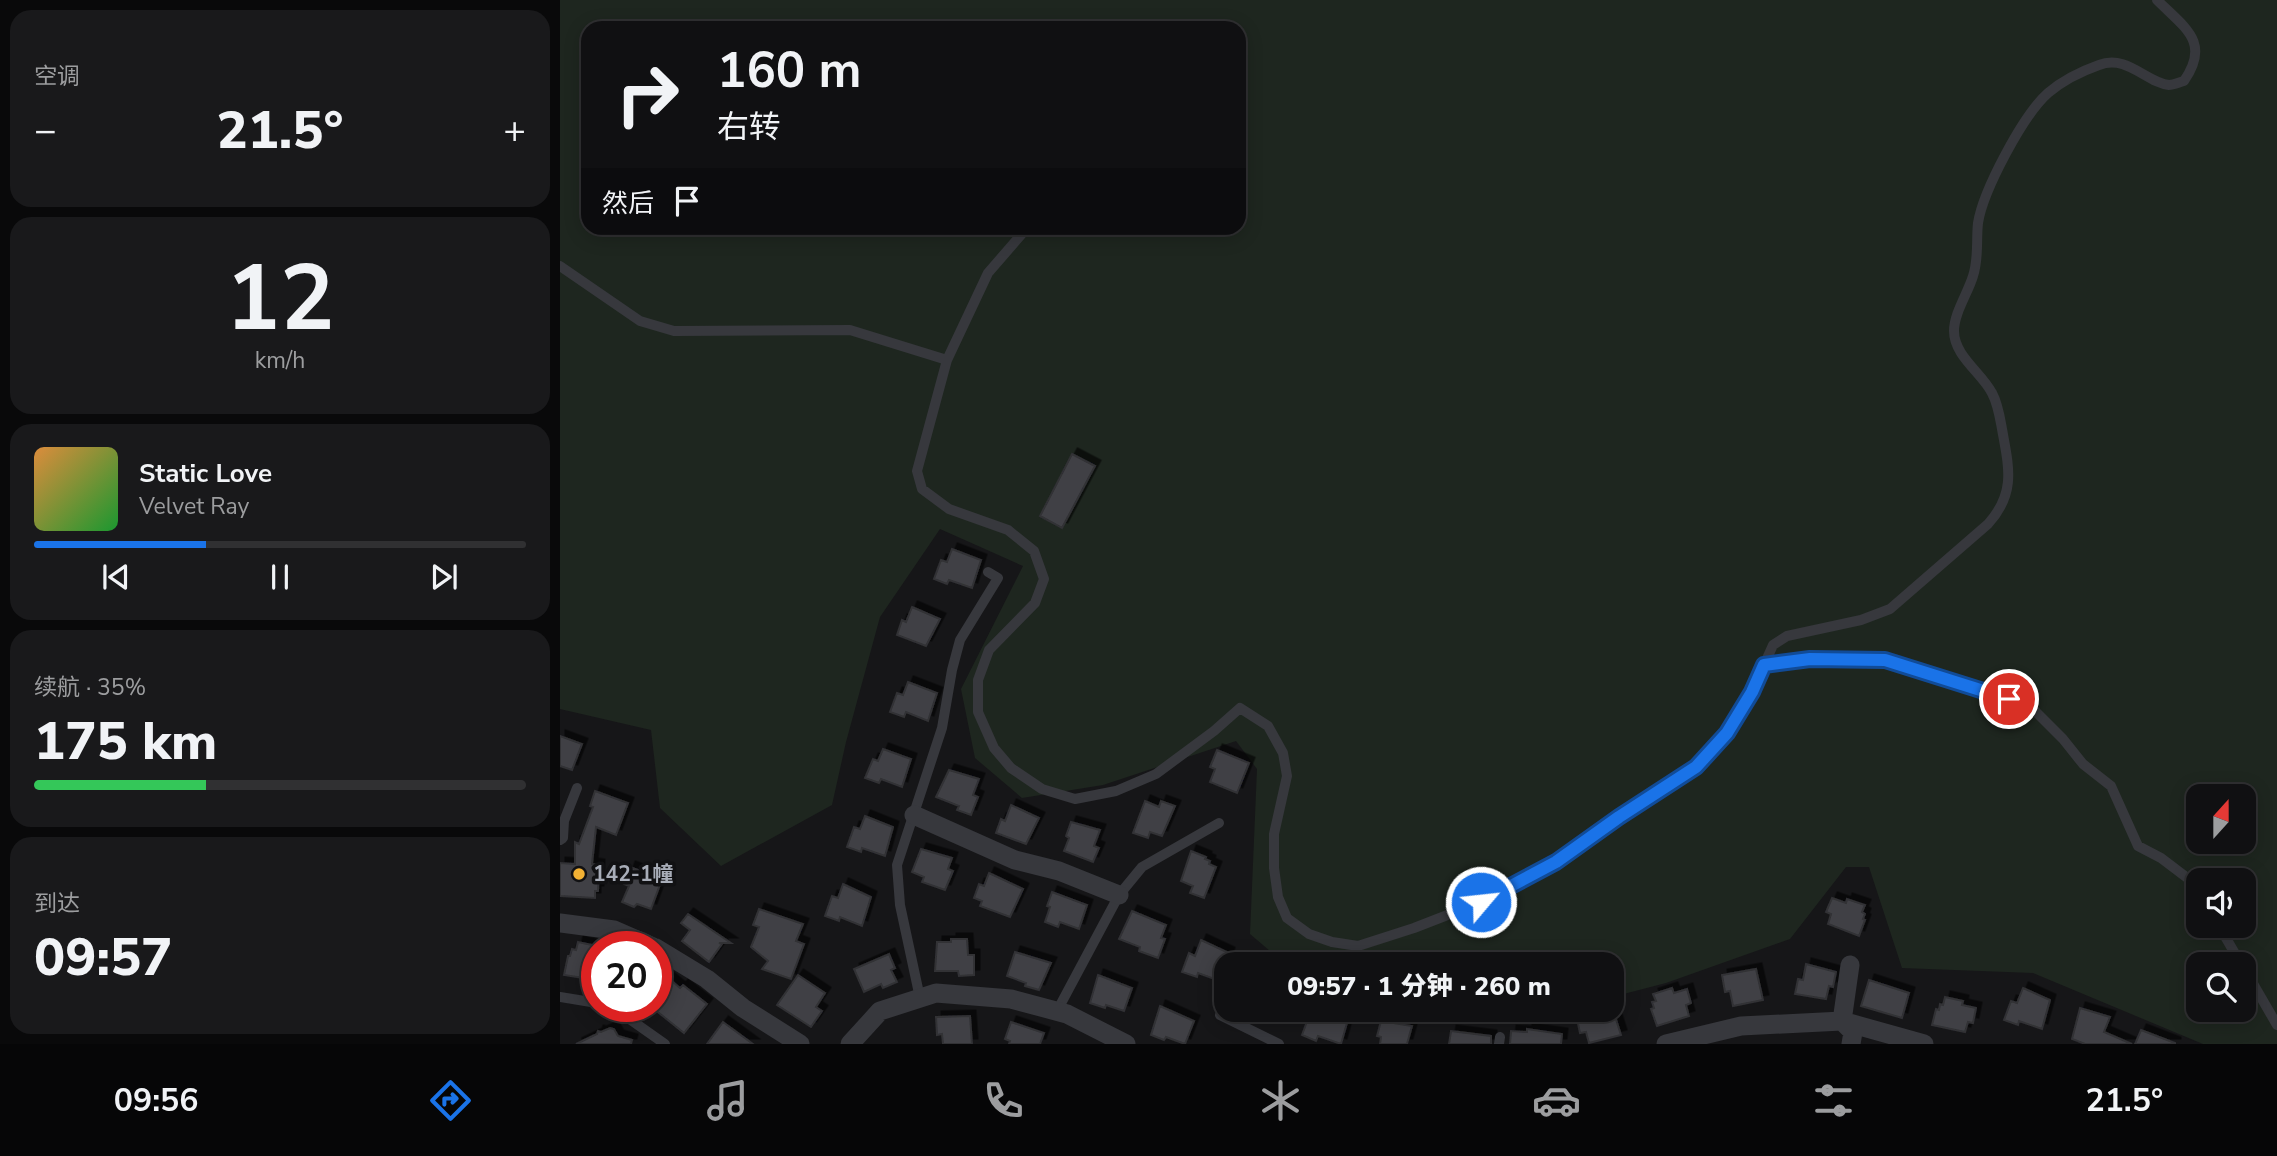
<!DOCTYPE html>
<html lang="zh">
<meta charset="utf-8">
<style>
:root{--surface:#101012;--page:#19191b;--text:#f1f3f6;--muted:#9c9d9f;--line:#303032;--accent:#1a73e8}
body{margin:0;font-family:"Nunito Sans","Noto Sans SC",sans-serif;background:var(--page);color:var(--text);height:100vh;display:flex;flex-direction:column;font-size:26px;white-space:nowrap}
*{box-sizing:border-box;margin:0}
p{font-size:23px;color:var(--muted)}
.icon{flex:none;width:38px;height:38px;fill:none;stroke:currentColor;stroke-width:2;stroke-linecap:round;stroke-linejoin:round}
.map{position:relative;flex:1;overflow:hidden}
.sheet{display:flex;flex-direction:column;gap:10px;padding:10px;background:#09090a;width:560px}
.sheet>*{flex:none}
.top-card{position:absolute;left:21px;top:21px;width:665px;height:214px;border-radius:21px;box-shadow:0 4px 18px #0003,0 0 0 2px var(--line);background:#101012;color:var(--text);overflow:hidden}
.needle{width:46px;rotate:21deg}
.buttons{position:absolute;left:1626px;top:784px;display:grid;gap:14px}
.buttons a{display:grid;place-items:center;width:70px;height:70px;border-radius:14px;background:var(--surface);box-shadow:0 4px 18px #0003,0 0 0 2px var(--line);font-size:35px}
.speed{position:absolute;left:21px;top:931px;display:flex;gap:14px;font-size:35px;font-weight:700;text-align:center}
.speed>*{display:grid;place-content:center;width:91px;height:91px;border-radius:50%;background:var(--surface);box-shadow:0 4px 18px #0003,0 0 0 2px var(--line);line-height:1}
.speed .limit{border:10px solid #d22;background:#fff;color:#111}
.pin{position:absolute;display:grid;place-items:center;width:60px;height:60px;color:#fff;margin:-30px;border:4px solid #fff;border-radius:50%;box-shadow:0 2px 7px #0007}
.me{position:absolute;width:77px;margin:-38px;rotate:62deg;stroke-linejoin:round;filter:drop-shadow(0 0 5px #0008)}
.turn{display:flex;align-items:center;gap:24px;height:147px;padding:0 21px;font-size:32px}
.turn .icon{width:91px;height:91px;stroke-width:2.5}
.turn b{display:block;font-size:49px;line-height:60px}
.then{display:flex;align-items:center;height:66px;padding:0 21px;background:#0003;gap:14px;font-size:26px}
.big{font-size:52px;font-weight:800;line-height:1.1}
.sheet .widget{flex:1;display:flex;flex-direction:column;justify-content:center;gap:10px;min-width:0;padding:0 24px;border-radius:21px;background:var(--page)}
.sheet .dial{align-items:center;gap:0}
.dial b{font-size:91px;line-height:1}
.song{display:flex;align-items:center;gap:21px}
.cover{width:84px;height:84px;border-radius:10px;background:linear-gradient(135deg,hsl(30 70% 55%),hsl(130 70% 35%))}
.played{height:7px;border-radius:4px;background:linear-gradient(90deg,var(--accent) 35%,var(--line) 35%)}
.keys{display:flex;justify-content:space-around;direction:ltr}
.heat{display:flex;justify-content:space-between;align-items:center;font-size:38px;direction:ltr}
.charge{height:10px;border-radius:5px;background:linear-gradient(90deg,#34c759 35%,var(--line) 0)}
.trip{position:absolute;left:654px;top:952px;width:410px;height:70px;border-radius:21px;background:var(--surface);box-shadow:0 4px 18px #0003,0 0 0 2px var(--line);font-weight:800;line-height:70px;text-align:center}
.tabs{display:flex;height:112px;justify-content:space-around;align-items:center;background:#060607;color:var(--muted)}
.tabs .icon{width:49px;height:49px}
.tabs .on{color:var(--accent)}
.tabs b{font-size:32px;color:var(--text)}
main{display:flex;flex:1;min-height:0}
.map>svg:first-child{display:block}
.green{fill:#1e261f;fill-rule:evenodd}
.building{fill:#404145;stroke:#303034;stroke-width:2;filter:url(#shadow)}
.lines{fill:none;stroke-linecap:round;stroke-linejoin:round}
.lane{stroke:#37383d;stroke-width:10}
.street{stroke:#37383d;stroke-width:19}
.route-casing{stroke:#114b97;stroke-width:18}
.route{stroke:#1a73e8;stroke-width:12}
.poi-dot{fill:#f2b134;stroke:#111113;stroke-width:2.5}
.labels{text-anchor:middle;stroke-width:7;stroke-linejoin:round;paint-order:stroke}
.poi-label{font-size:21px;font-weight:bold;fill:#a8adb8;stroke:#111113;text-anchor:start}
</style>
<main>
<section class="sheet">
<div class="widget"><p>空调</p>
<div class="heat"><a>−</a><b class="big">21.5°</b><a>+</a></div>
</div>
<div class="widget dial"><b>12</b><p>km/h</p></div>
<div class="widget">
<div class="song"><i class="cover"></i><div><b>Static Love</b><p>Velvet Ray</p></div></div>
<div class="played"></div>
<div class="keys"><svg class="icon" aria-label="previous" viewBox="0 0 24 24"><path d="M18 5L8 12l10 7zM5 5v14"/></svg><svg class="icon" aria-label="pause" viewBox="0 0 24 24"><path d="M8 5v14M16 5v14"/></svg><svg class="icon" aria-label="next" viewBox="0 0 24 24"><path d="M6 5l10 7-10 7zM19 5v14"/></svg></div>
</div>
<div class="widget"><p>续航 · 35%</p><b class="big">175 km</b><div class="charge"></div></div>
<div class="widget"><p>到达</p><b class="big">09:57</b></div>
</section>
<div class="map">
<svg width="1717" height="1044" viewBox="0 0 1717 1044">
<defs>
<filter id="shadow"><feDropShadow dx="5.5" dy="-5.5" stdDeviation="0" flood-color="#0009"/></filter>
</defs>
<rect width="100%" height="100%" fill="#161618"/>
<path class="green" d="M0,0H1717V1044H1643L1473,973L1342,968L1309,867H1286L1230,939L1106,983L1052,997V964H725L690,934L697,769L676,741L543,785L462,798L415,758L401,689L463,566L380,529L320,617L286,742L272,805L161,866L100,808L91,730L0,709ZM28,28H679V228H28ZM1638,796H1684V842H1638ZM1638,880H1684V926H1638ZM1638,964H1684V1010H1638Z
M871,1010H1001L954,1022Z"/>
<path class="building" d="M512,454L535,466L502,528L480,516Z
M392,549L421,560L412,588L389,580L387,584L374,579L381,560L387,562Z
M352,607L380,619L366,646L337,635L342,620L346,622Z
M348,682L377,693L368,721L346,712L344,717L330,712L337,693L343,695Z
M0,736L22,744L12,770L0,766Z
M323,749L351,759L342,787L321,779L319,783L305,778L313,759L318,761Z
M657,750L689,763L677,793L650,782L655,769L650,767Z
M389,770L419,779L413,795L418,797L411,815L397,810L399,806L376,797Z
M35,791L68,803L56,835L36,827L32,864L39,865L38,891H35V898L0,896V863L15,864V842L19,844L33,807L30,806Z
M585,801L599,807L601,801L615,806L602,836L590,832L588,838L573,833Z
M451,805L479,818L466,844L436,833L441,819L445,821Z
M305,816L333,827L325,856L302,848L301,852L287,847L294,827L300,829Z
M511,822L540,830L534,846L539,848L533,862L504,851L509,838L506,836Z
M361,849L392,858L388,869L393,871L385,890L362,882L364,877L352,872Z
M631,851L646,857L645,859L650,861L649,864L656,867L644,898L630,893L633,886L621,881Z
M70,867L102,879L91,909L77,904L74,907L62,902L69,886L64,884Z
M429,873L463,889L450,917L420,906L422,901L414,898L419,884L424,886Z
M283,884L311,897L302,926L280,917L279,921L265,916L272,896L278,898Z
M492,892L527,905L519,929L500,922L498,927L485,922L490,907L487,906Z
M1272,898L1286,903L1287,899L1305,905L1302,912L1305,914L1303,919L1305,920L1299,936L1268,924L1271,914L1266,912Z
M199,909L243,924L236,941L244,944L231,979L202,969L208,961L191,947L199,927L193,925Z
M572,911L606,925L601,938L605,939L598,958L579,951L580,947L559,939Z
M128,914L171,943H159L162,944L149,962L122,941L130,930L121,923Z
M391,939H407L408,955H414V975L399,976L398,971H375L377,942H391Z
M641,940L669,953L660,981L638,973L637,977L622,972L629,953L635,956Z
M18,942L37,946L36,980L4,975L8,956H10L12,949L16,950Z
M455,952L491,963L479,990L465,986L466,983L447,976Z
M329,954L335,968L331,970L337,982L323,988L321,984L304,992L294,969Z
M1246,964L1276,972L1273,987L1269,986L1266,999L1235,994L1238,979L1243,980Z
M1196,969L1203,1000L1173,1006L1170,991L1165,992L1162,975Z
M238,975L265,993L256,1007L262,1011L251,1027L217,1005Z
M538,975L572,988L564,1011L546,1005L545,1008L530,1003Z
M106,976L120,988L123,985L147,1004L124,1033L94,1009L103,998L96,993V988Z
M1309,980L1349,993L1342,1018L1301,1006Z
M1112,988L1114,993L1127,989L1131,1003L1126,1005L1129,1016L1097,1026L1091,1009L1094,1008L1092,1002L1096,1001L1093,994Z
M1463,988L1490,1000L1482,1029L1459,1021L1458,1025L1444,1020L1451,1001L1457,1003Z
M1385,997L1403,1001L1402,1005L1416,1008L1413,1023L1408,1022L1405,1032L1372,1025L1376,1009L1379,1010L1380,1004L1383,1005Z
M600,1006L634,1021L625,1044L606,1037L604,1040L591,1035Z
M1520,1008L1550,1017L1544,1032L1572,1044H1525L1512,1039Z
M758,1010H773L789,1016L781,1044L758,1036L756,1041L742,1035L749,1016L755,1018Z
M1031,1010H1050L1051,1014L1054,1013L1061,1035L1029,1043L1026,1032L1020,1033L1017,1019L1032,1015Z
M410,1016L412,1044H383L382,1034L377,1035L376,1017Z
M821,1021L852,1026L847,1044H820L821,1037L817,1036Z
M163,1022L193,1044H147Z
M451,1022L484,1033L480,1044H449L450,1041L445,1039Z
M50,1028L54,1029L58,1036L72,1040L71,1044H16L37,1034L38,1031L41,1032Z
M967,1029L1002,1034L1001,1044H950L951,1031L967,1032Z
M1581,1030L1615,1043V1044H1575Z
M891,1031L931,1036V1044H889Z"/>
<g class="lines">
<path class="lane" d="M467,228L428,273L387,360L357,471L362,489L389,509L448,530L474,551L484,579L475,603L429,650L418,680V712L434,748L451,768L482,789L515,799L556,791L596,774L654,731L680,708L708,726L723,753L727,776L714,834V868L718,897L727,918L749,934L772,942L798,946L854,928L921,902L997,862L1059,817L1136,767L1167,734L1192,692L1213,645L1227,636L1301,620L1330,609L1428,524C1456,493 1449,468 1442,429C1440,418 1438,404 1432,393C1422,373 1394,356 1394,331C1394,313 1408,293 1413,276C1419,258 1416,241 1418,223C1423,191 1463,115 1488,93C1502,81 1522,71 1539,65C1567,54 1587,83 1609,85C1613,85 1620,82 1624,81C1651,42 1625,28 1597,0
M0,266L80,321L114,331L290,330L387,360
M1204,665L1250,659L1325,660L1431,695L1467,703L1503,739L1523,764L1551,786L1578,846L1601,858L1634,883L1638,889
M0,840L3,838L4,821L17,788
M1659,926L1681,964
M686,964L688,959
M1684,968L1717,1025
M0,997L37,1003
M360,998L340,905L337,865L382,728L392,670L400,640L438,578L428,572
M667,1002L660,1015L719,1044
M51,1006L105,1044
M497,1011L559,895L582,867L659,823
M939,1044L940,1037"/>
<path class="street" d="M354,815L455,860L499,871L559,895
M0,923L54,930L93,947
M96,948L147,979L183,1008L240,1044
M1290,965L1282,1021L1293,1032L1291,1044
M290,1044L320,1011L376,993L451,999L507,1014L566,1044
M1106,1044L1181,1026L1282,1021L1364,1044"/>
</g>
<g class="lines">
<defs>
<path id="route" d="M921,902L996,862L1059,817L1136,767L1167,733L1192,692L1204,665L1250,659L1325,660L1449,699"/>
</defs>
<use href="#route" class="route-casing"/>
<use href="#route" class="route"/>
</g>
<circle class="poi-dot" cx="19" cy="874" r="7"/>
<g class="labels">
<g class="poi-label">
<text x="33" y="881">142-1幢</text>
</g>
</g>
</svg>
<div class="buttons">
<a><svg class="needle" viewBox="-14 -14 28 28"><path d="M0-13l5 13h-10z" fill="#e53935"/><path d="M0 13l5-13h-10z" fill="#9c9d9f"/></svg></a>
<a><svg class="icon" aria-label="sound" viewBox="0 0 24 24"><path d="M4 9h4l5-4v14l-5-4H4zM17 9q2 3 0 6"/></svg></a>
<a><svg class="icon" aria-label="search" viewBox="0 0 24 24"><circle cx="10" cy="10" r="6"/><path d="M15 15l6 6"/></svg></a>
</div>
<div class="speed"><div class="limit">20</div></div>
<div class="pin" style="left:1449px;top:699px;background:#d93025"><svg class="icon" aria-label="arrive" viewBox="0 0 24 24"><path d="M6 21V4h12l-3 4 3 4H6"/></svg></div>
<svg class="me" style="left:921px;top:902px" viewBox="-20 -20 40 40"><circle r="17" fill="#1a73e8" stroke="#fff" stroke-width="3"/><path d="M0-11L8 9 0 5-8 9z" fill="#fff"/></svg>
<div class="trip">09:57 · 1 分钟 · 260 m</div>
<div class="top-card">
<div class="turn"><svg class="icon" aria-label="right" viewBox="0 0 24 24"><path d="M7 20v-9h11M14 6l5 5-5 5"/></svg><div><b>160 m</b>右转</div></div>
<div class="then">然后<svg class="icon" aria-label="arrive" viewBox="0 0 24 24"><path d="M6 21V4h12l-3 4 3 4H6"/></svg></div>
</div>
</div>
</main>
<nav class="tabs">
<b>09:56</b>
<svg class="icon on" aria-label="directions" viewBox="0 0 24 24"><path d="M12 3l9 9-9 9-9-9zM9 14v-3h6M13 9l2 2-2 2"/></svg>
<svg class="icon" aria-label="music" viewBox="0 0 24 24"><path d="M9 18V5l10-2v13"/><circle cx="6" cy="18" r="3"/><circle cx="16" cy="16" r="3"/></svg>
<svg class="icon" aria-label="phone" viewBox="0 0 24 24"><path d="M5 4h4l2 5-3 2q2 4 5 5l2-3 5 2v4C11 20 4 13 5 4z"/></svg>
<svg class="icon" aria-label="climate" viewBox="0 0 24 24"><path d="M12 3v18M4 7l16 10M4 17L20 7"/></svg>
<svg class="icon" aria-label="car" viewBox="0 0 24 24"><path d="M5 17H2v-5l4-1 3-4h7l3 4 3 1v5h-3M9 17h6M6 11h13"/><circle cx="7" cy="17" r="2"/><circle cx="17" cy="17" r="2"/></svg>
<svg class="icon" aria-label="filters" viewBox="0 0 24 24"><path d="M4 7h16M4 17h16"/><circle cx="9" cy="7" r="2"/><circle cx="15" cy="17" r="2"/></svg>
<b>21.5°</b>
</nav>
